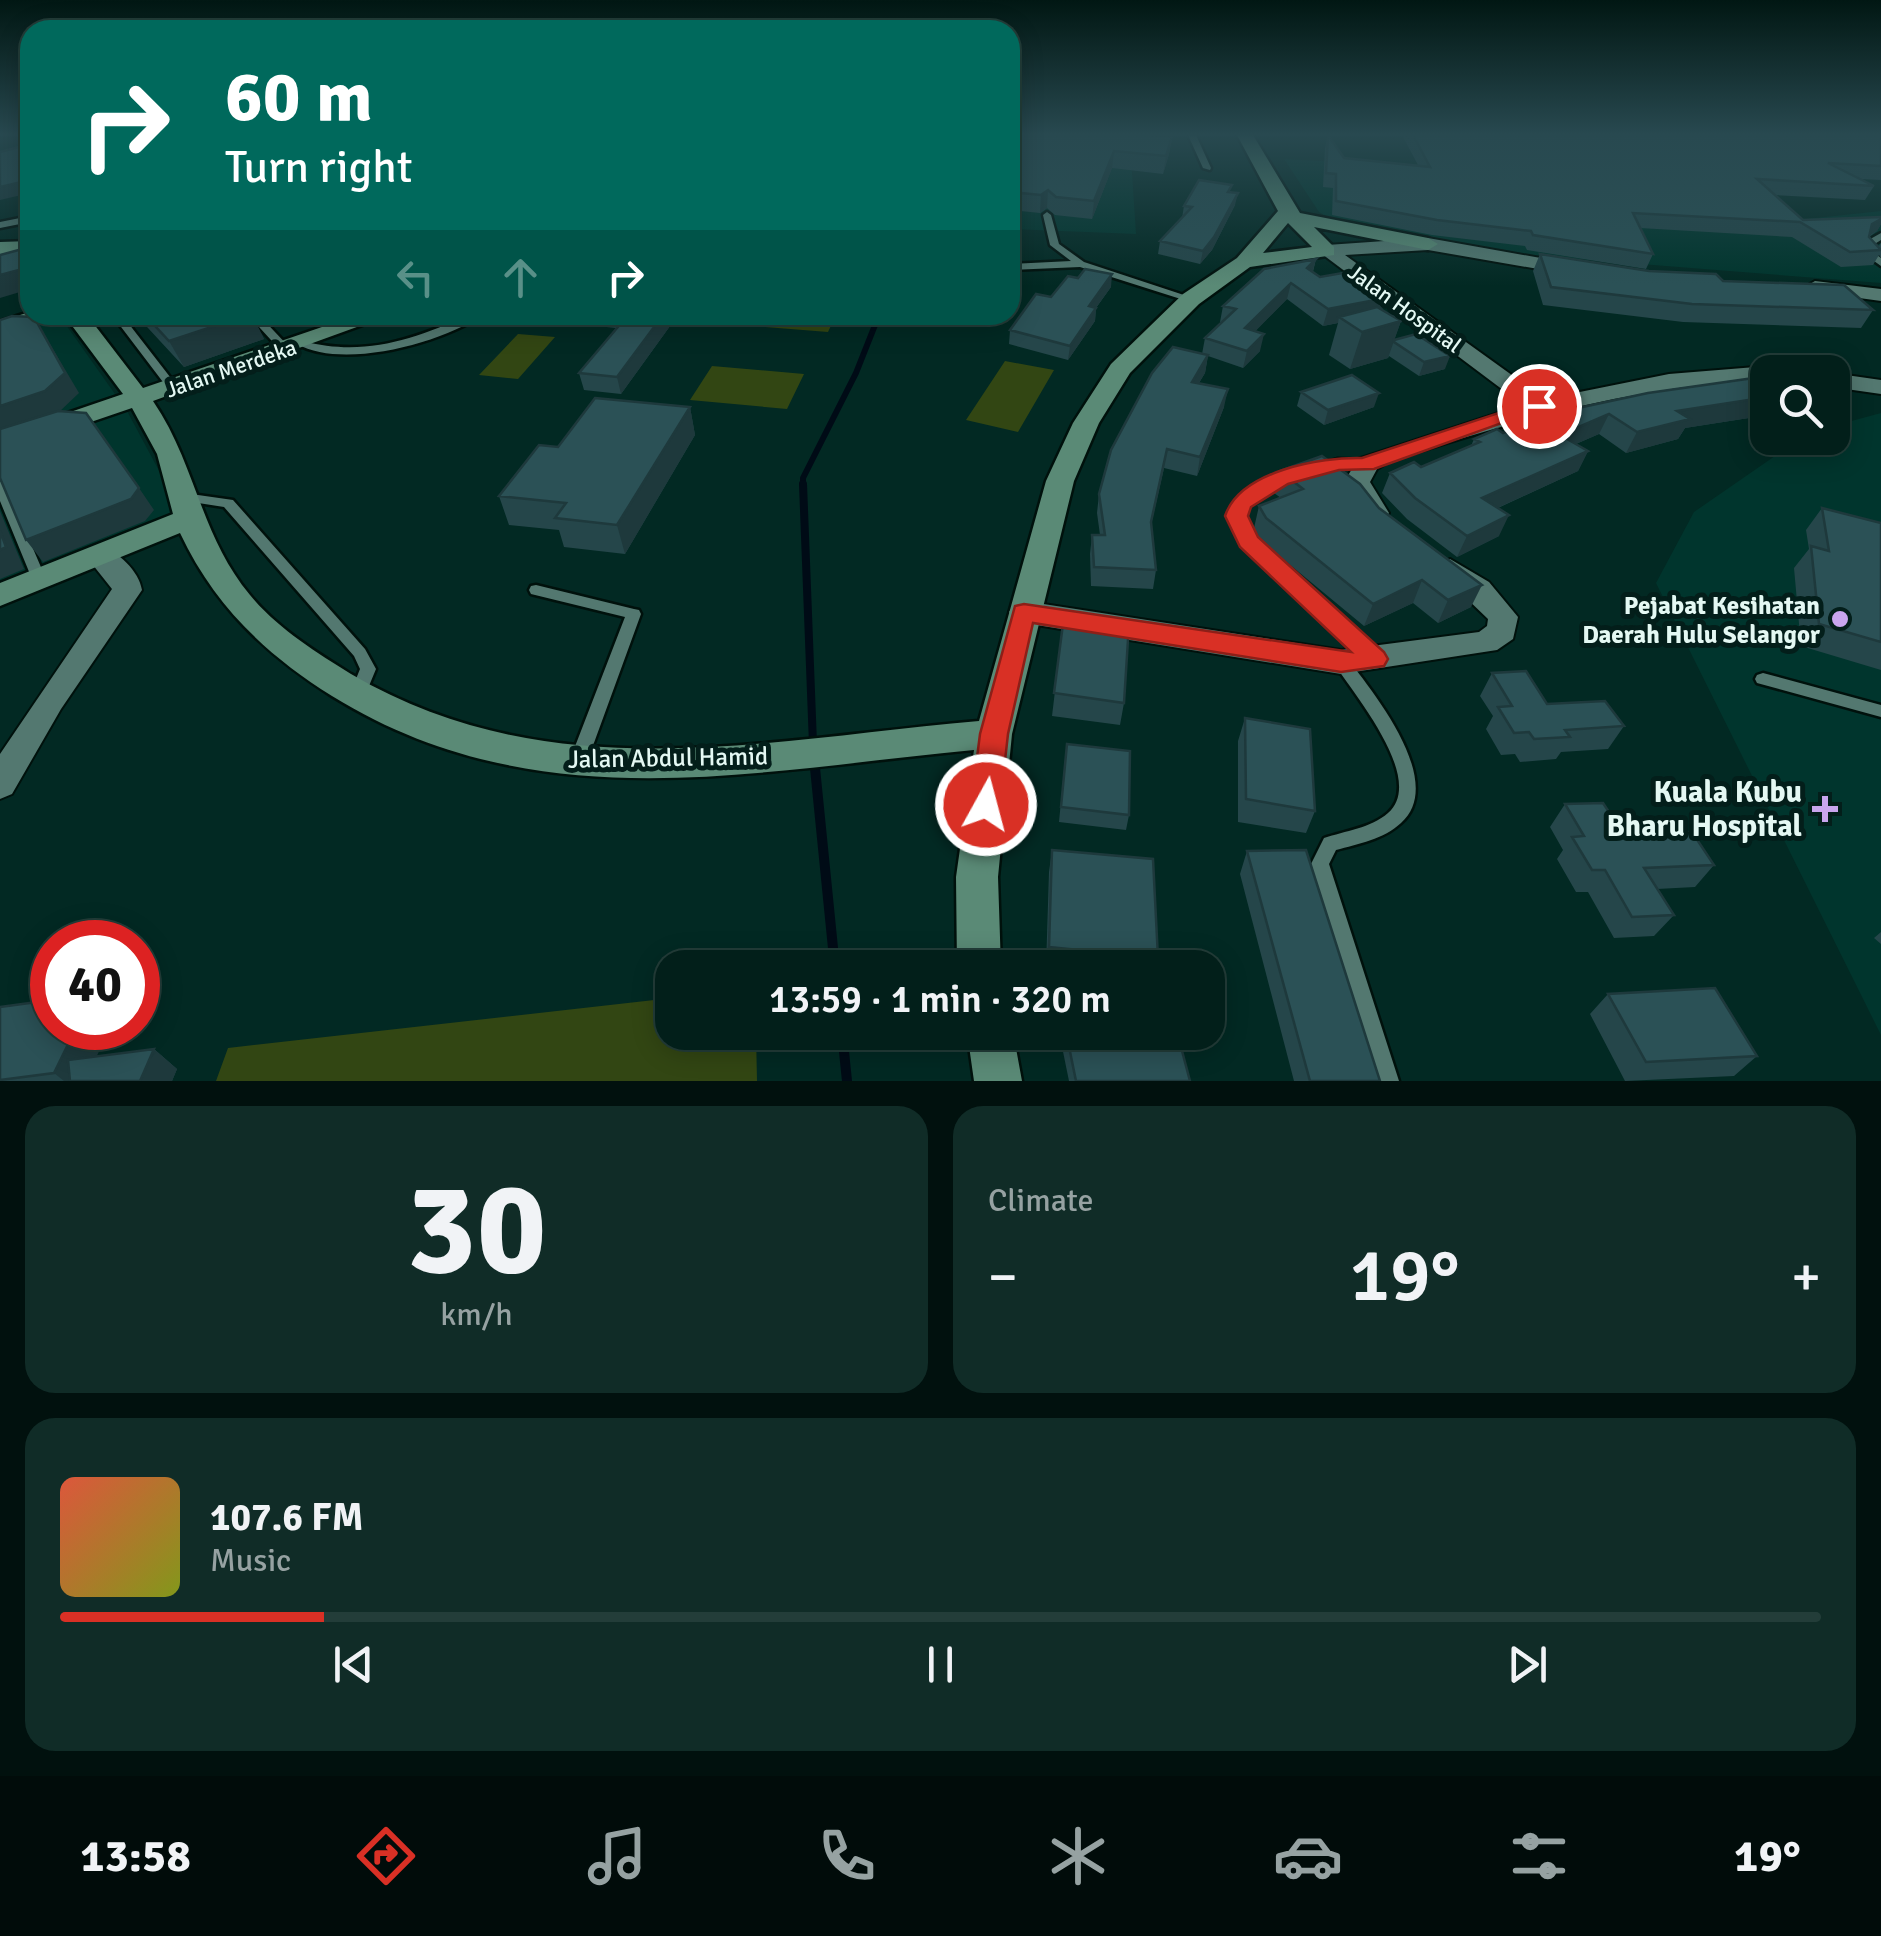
<!DOCTYPE html>
<meta charset="utf-8">
<style>
:root{--surface:#021f1a;--page:#102c27;--text:#f1f3f6;--muted:#96a2a2;--line:#233d39;--accent:#d93025}
body{margin:0;font-family:Signika,sans-serif;background:var(--page);color:var(--text);height:100vh;display:flex;flex-direction:column;font-size:38px;white-space:nowrap}
*{box-sizing:border-box;margin:0}
p{font-size:32px;color:var(--muted)}
.icon{flex:none;width:55px;height:55px;fill:none;stroke:currentColor;stroke-width:2;stroke-linecap:round;stroke-linejoin:round}
.map{position:relative;height:1081px;overflow:hidden}
.sheet{display:flex;flex-direction:column;gap:25px;padding:25px;background:#01110e;flex:1}
.sheet>*{flex:none}
.top-card{position:absolute;left:20px;top:20px;width:1000px;height:305px;border-radius:30px;box-shadow:0 5px 25px #0003,0 0 0 2px var(--line);background:#00695c;color:#fff;overflow:hidden}
.buttons{position:absolute;left:1750px;top:355px;display:grid;gap:20px}
.buttons a{display:grid;place-items:center;width:100px;height:100px;border-radius:20px;background:var(--surface);box-shadow:0 5px 25px #0003,0 0 0 2px var(--line);font-size:50px}
.speed{position:absolute;left:30px;top:920px;display:flex;gap:20px;font-size:50px;font-weight:700;text-align:center}
.speed>*{display:grid;place-content:center;width:130px;height:130px;border-radius:50%;background:var(--surface);box-shadow:0 5px 25px #0003,0 0 0 2px var(--line);line-height:1}
.speed .limit{border:15px solid #d22;background:#fff;color:#111}
.pin{position:absolute;display:grid;place-items:center;width:85px;height:85px;color:#fff;margin:-42px;border:5px solid #fff;border-radius:50%;box-shadow:0 2px 10px #0007}
.me{position:absolute;width:110px;margin:-55px;rotate:7deg;stroke-linejoin:round;filter:drop-shadow(0 0 8px #0008)}
.turn{display:flex;align-items:center;gap:35px;height:210px;padding:0 40px;font-size:45px}
.turn .icon{width:130px;height:130px;stroke-width:2.5}
.turn b{display:block;font-size:70px;line-height:85px}
.lanes{display:flex;align-items:center;height:95px;padding:0 40px;background:#0003;justify-content:center;gap:50px;direction:ltr}
.lanes .off{opacity:.35}
.big{font-size:75px;font-weight:600;line-height:1.1}
.sheet .tile{flex:1;display:flex;flex-direction:column;justify-content:center;gap:15px;min-width:0;padding:0 35px;border-radius:30px;background:var(--page)}
.sheet .dial{align-items:center;gap:0}
.dial b{font-size:130px;line-height:1}
.song{display:flex;align-items:center;gap:30px}
.cover{width:120px;height:120px;border-radius:15px;background:linear-gradient(135deg,hsl(10 70% 55%),hsl(70 70% 35%))}
.played{height:10px;border-radius:5px;background:linear-gradient(90deg,var(--accent) 15%,var(--line) 15%)}
.keys{display:flex;justify-content:space-around;direction:ltr}
.heat{display:flex;justify-content:space-between;align-items:center;font-size:55px;direction:ltr}
.sheet .tiles{flex:1;display:grid;gap:25px;grid-template-columns:1fr 1fr}
.tile:last-child{grid-column:span 2}
.trip{position:absolute;left:655px;top:950px;width:570px;height:100px;border-radius:30px;background:var(--surface);box-shadow:0 5px 25px #0003,0 0 0 2px var(--line);font-weight:600;line-height:100px;text-align:center}
.menu{display:flex;height:160px;justify-content:space-around;align-items:center;background:#010c0a;color:var(--muted)}
.menu .icon{width:70px;height:70px}
.menu .current{color:var(--accent)}
.menu b{font-size:45px;color:var(--text)}
.map>svg:first-child{display:block}
.built{fill:#00352d}
.green{fill:#324613}
.lines{fill:none;stroke-linecap:round;stroke-linejoin:round}
.stream-far2{stroke:#000b16;stroke-width:6}
.stream-far1{stroke:#000b16;stroke-width:8}
.stream{stroke:#000b16;stroke-width:10}
.lane-casing{stroke:#00110c;stroke-width:5}
.street-casing{stroke:#00110c;stroke-width:4}
.secondary-casing{stroke:#00110c;stroke-width:5}
.lane{fill:#537870;fill-rule:evenodd}
.street{fill:#537870;fill-rule:evenodd}
.secondary{fill:#5a8a76;fill-rule:evenodd}
.wall{fill:#25464a}
.shaded-wall{fill:#1e393c}
.building{fill:#2b5156;stroke:#1e393c;stroke-width:2.5}
.route{fill:#d93025;stroke:#8d1f18;stroke-width:2.5}
.poi-dot{fill:#c9a5ee;stroke:#031e1a;stroke-width:4}
.labels{text-anchor:middle;stroke-width:10;stroke-linejoin:round;paint-order:stroke}
.far-street-label{font-size:22px;fill:#e4f8f3;stroke:#031e1a}
.poi-label{font-size:25px;font-weight:bold;fill:#e4f8f3;stroke:#031e1a;text-anchor:end}
.street-label{font-size:25px;fill:#e4f8f3;stroke:#031e1a}
.near-poi-label{font-size:30px;font-weight:bold;fill:#e4f8f3;stroke:#031e1a;text-anchor:end}
</style>
<div class="map">
<svg width="1881" height="1081" viewBox="0 0 1881 1081">
<rect width="100%" height="100%" fill="#022923"/>
<path class="built" d="M1010,135L1123,136L1132,172L1136,234L1010,229Z
M1284,159L1580,175L1760,224L1881,211V283L1526,255L1334,220L1319,212Z
M59,315L127,411L164,480L171,518L0,585V333Z
M1881,413V1035L1656,583L1694,512L1801,438H1832L1833,426Z"/>
<path class="green" d="M746,315H836L828,332L740,325Z
M518,334L555,337L518,379L479,375Z
M1005,361L1054,370L1018,432L966,420Z
M712,366L804,374L787,409L690,400Z
M672,998V1032L756,1033L757,1081H216L228,1048Z"/>
<g class="lines">
<path class="stream-far2" d="M803,486V478L856,373L879,315"/>
<path class="stream-far1" d="M803,484L813,744"/>
<path class="stream" d="M814,758L835,968
M842,1032L847,1081"/>
<defs>
<path id="lane" d="M1188,135H1196L1211,168L1210,170L1203,168Z
M1047,212L1051,215L1059,244L1084,262L1196,299L1187,301L1080,267L1010,270V264L1071,261L1050,245L1043,215Z
M30,216V222L0,228V222Z
M1881,233V240L1873,245V252L1881,258V266L1863,253L1865,242Z
M112,315H122L177,386V390H169Z
M248,315H259L290,348V352H282Z
M469,315H483C441,343 343,370 297,344L302,341C364,357 412,340 469,315Z
M1338,459L1367,460L1373,464L1367,468L1339,467L1318,473L1312,469L1314,466Z
M1293,472L1298,473L1299,476L1298,479C1275,485 1253,493 1244,516L1255,540L1380,655L1383,659L1380,663H1370L1242,542L1230,516C1242,489 1266,479 1293,472Z
M0,481L6,485L46,579L44,582L39,584L32,579L0,501Z
M184,493L233,500L365,649L376,669L364,698L358,700L352,698L350,694L360,669L354,656L224,507L179,500L177,497Z
M536,585L634,609L639,610L641,614L587,762L584,767L578,769L572,767L569,762L625,617L531,594L529,590L531,586Z
M1341,656L1347,658C1373,692 1447,782 1401,823C1384,839 1358,844 1336,850L1329,864L1399,1081H1377L1311,864L1324,838C1345,831 1371,828 1388,813C1427,779 1352,692 1333,662L1335,658Z
M1763,673L1881,705V717L1757,683L1755,679L1757,675Z"/>
<path id="street" d="M1428,238L1580,265V273L1573,275L1428,250L1345,255L1545,399L1669,374L1768,366L1779,372H1768V380C1636,385 1514,421 1390,461L1377,469L1370,482L1389,513L1385,519H1367L1344,482L1358,459L1523,405L1318,251L1327,245Z
M1815,281L1881,289V301L1808,291L1805,287Z
M1832,373L1881,380V394L1832,387Z
M99,546C118,551 139,571 142,590L61,709L12,794L0,799V754L112,589L85,555Z
M1450,559L1489,582L1518,617L1513,639L1497,650L1341,674L1024,623L1014,619L1009,612L1014,605L1024,601L1341,650L1479,632L1487,626L1488,619L1436,569Z"/>
<path id="secondary" d="M1237,135H1253L1300,213L1428,238L1438,244L1428,250L1314,227L1334,247V255L1250,267L1199,304L1130,373L1099,423L1074,481L1012,734L998,877L1001,968H957L956,877L974,750C750,771 536,822 332,696C265,654 214,605 180,533L0,606V583L173,514L157,454L132,408L0,453V436L123,394L64,315H87L143,388L357,315H390L153,401C196,464 200,535 250,595C277,628 316,652 351,674C551,791 762,740 979,721L1046,481L1073,423L1111,364L1183,294L1237,258L1278,211ZM1288,223L1312,247L1263,253Z
M30,241V253L0,254V242Z
M30,312L55,315L0,335V321Z
M967,1032H1013L1022,1081H974Z"/>
</defs>
<use href="#lane" class="lane-casing"/>
<use href="#street" class="street-casing"/>
<use href="#secondary" class="secondary-casing"/>
<use href="#lane" class="lane"/>
<use href="#street" class="street"/>
<use href="#secondary" class="secondary"/>
</g>
<path class="wall" d="M1010,135L1172,137L1169,154L1163,174L1112,168L1092,219L1055,215L1047,208L1040,213L1010,210Z
M1328,135L1344,158L1418,165L1402,135H1881V180L1860,179L1874,186L1865,200L1775,195L1803,220L1881,217V224L1877,231L1869,237L1879,246L1881,243V258L1879,255L1873,265L1841,267L1792,237L1640,228L1653,254L1646,269L1527,250L1525,246L1432,235L1332,215L1333,188L1323,187L1325,148Z
M1230,192L1235,205L1212,250L1200,264L1158,254L1160,241L1182,218L1184,206Z
M1540,254L1649,271L1723,281L1873,310L1861,328L1683,322L1543,305L1533,271Z
M1316,259L1313,272L1401,321L1394,340L1445,369L1419,376L1389,356L1388,358L1350,369L1329,355L1338,323L1323,326L1287,299L1255,331L1260,351L1243,368L1208,356L1205,373L1199,383L1224,407L1197,476L1164,468L1151,525L1156,570L1153,589L1091,586L1090,554L1092,535H1100L1097,513L1099,494L1202,354L1205,338L1222,323L1220,322L1223,306Z
M1111,287L1096,308L1095,321L1068,360L1009,344L1010,330L1051,297Z
M136,315H252L264,339L184,367Z
M548,315H678L621,394L584,390L579,373L616,328L549,321Z
M1768,376V415L1685,428L1678,439L1626,453L1599,434L1576,444L1588,451L1578,471L1498,508L1499,536L1457,557L1407,519L1382,493L1390,473L1421,467L1471,446L1474,439Z
M1301,392L1374,407L1324,425L1297,406Z
M690,407L695,435L625,554L564,547L559,530L509,525L499,496L558,447Z
M1280,471L1379,508L1471,607L1438,623L1413,603L1364,626L1260,540L1254,528L1259,506L1281,498L1274,493Z
M1822,508L1881,523V670L1801,646L1794,568L1809,549L1806,530Z
M1064,616L1124,703L1120,725L1052,716Z
M1492,673L1547,704L1624,726L1608,749L1561,752L1556,759L1520,762L1515,754L1501,755L1486,729L1493,716L1480,696Z
M1245,718L1315,811L1306,833L1238,822V741Z
M1065,759L1129,815L1126,830L1059,822Z
M1565,804L1624,835L1714,865L1695,887L1657,889L1674,915L1654,936L1614,938L1588,892H1576L1557,859L1563,850L1550,827Z
M1052,850L1158,958L1155,968H1046L1049,872Z
M1247,851L1380,1081H1294L1240,874Z
M1881,932V944L1874,938Z
M1608,994L1757,1056L1734,1076L1625,1081L1590,1014Z
M0,1007L97,1056L154,1049L177,1069L172,1081H0Z
M1059,1032H1177L1190,1081H1069Z"/>
<path class="shaded-wall" d="M1172,137L1169,154L1163,174L1166,156Z
M1114,151L1112,168L1092,219L1094,201Z
M30,180V193L0,200V187Z
M1048,190L1047,208L1040,213L1041,195Z
M1238,193L1235,205L1212,250L1200,264L1203,251Z
M1881,219V224L1877,231L1863,239L1872,224Z
M1316,259L1312,274L1307,268Z
M30,267V289L0,298V275Z
M1112,274L1111,287L1087,320L1089,306Z
M1291,283L1287,299L1242,345L1245,328Z
M1386,298L1381,314L1339,317L1338,323L1323,326L1328,309Z
M1096,308L1095,321L1068,360L1070,346Z
M248,315H252L264,339L184,367L169,341Z
M663,315H678L621,394L617,377Z
M34,317L79,393L59,412L0,433V406Z
M1401,321L1388,358L1350,369L1362,332Z
M1264,334L1260,351L1243,368L1247,351Z
M1208,355L1205,373L1189,399L1192,382Z
M1450,356L1445,369L1419,376L1424,362Z
M1841,385L1832,398V387Z
M1228,389L1224,407L1197,476L1200,457Z
M1379,393L1374,407L1324,425L1328,410Z
M1768,397V415L1685,428L1678,439L1626,453L1637,432L1677,411Z
M690,407L695,435L625,554L617,525Z
M1609,414L1599,434L1550,455L1560,435Z
M1588,451L1578,471L1473,519L1482,498Z
M139,488L154,510L145,521L43,562L26,540Z
M0,511L24,569L0,579Z
M1509,515L1499,536L1457,557L1467,536Z
M1422,580L1413,603L1364,626L1373,604Z
M1482,585L1471,607L1438,623L1448,600Z
M76,1028H110L85,1081H64L54,1073Z
M154,1049L177,1069L172,1081H140Z"/>
<path class="building" d="M1010,135H1150L1172,137L1166,156L1114,151L1094,201L1056,197L1048,190L1041,195L1010,192Z
M1328,135L1344,158L1430,167L1413,135H1881V166L1828,163L1874,186L1757,179L1803,220L1881,217V219L1872,224L1869,237L1881,250L1850,252L1800,222L1633,213L1653,254L1533,235L1531,231L1437,220L1336,201V174L1326,173Z
M19,147L30,162V180L0,187V152Z
M1199,180L1232,185L1228,192L1238,193L1214,237L1203,251L1160,241L1192,207L1184,206Z
M30,247V267L0,275V255Z
M1540,254L1649,271L1716,274L1723,281L1844,285L1873,310L1692,304L1551,287Z
M1316,259L1307,268L1320,277L1348,272L1386,298L1328,309L1291,283L1245,328L1264,334L1247,351L1205,338L1236,309L1223,306L1264,269Z
M1085,269L1112,274L1089,306L1096,308L1070,346L1010,330L1036,294L1051,297L1068,276L1078,278Z
M1377,307L1401,321L1362,332L1339,317Z
M145,315H248L169,341Z
M628,315H663L617,377L579,373Z
M12,316L34,317L65,373L45,391L0,406V320Z
M1416,334L1450,356L1424,362L1394,342V340Z
M1173,347L1208,355L1192,382L1228,389L1200,457L1167,449L1151,522L1156,570L1094,567L1092,535H1105L1099,494L1111,450L1152,373Z
M1815,370L1819,372H1794Z
M1352,375L1379,393L1328,410L1301,392Z
M1768,376V397L1677,411L1690,419L1637,432L1609,414L1560,435L1588,451L1482,498L1509,515L1467,536L1415,498L1390,473L1414,462L1421,467L1480,442L1474,439L1497,429L1503,433L1550,414L1648,393Z
M595,398L690,407L617,525L555,518L566,503L499,496L539,445L558,447Z
M58,411L86,413L139,488L131,499L26,540L0,478V429Z
M1322,456L1360,484L1379,508L1482,585L1448,600L1422,580L1373,604L1266,518L1259,506L1303,489L1280,471Z
M1822,508L1881,523V642L1819,624L1811,546L1829,551Z
M0,531L6,547L0,550Z
M1064,616L1129,624L1124,703L1054,693Z
M1526,671L1547,704L1605,701L1624,726L1565,730L1570,737L1534,739L1529,732L1514,733L1498,707L1512,706L1492,673Z
M1245,718L1310,729L1315,811L1246,799Z
M1067,744L1130,751L1129,815L1061,807Z
M1603,803L1624,835L1692,832L1714,865L1644,868L1674,915L1632,917L1605,870H1592L1572,837L1584,836L1565,804Z
M1052,850L1153,859L1158,958L1049,947Z
M1306,850L1380,1081H1310L1247,851Z
M1715,988L1757,1056L1646,1062L1608,994Z
M52,1000V1028H76L54,1073L0,1080V1007Z
M1066,1032H1177L1190,1081H1076Z
M154,1049L140,1081H70L68,1060Z"/>
<linearGradient id="sky" x2="0" y2="1"><stop stop-color="#011713"/><stop offset="0.47" stop-color="#284950"/><stop offset="1" stop-color="#284950" stop-opacity="0"/></linearGradient>
<rect width="1881" height="286" fill="url(#sky)"/>
<path class="route" d="M1532,402L1549,406L1374,469L1339,470L1288,484L1251,507L1248,516L1258,537L1384,652L1388,659L1384,666L1341,672L1033,623L1008,734L1000,805L996,814L986,818L975,814L971,805L980,734L1015,606L1024,604L1351,652L1240,547L1225,516C1240,471 1320,457 1362,458Z"/>
<g class="poi-dot">
<circle cx="1840" cy="619" r="10"/>
<path d="M1820 794h10v10h10v10h-10v10h-10v-10h-10v-10h10z"/>
</g>
<g class="labels">
<g class="far-street-label">
<text transform="translate(1405 308) rotate(36)" y="8">Jalan Hospital</text>
<text transform="translate(231 368) rotate(-19)" y="8">Jalan Merdeka</text>
</g>
<g class="poi-label">
<text x="1820" y="614">Pejabat Kesihatan<tspan x="1820" dy="29">Daerah Hulu Selangor</tspan></text>
</g>
<g class="street-label">
<text transform="translate(668 757) rotate(-1)" y="9">Jalan Abdul Hamid</text>
</g>
<g class="near-poi-label">
<text x="1802" y="802">Kuala Kubu<tspan x="1802" dy="34">Bharu Hospital</tspan></text>
</g>
</g>
</svg>
<div class="buttons">
<a><svg class="icon" aria-label="search" viewBox="0 0 24 24"><circle cx="10" cy="10" r="6"/><path d="M15 15l6 6"/></svg></a>
</div>
<div class="speed"><div class="limit">40</div></div>
<div class="pin" style="left:1539px;top:406px;background:#d93025"><svg class="icon" aria-label="arrive" viewBox="0 0 24 24"><path d="M6 21V4h12l-3 4 3 4H6"/></svg></div>
<svg class="me" style="left:986px;top:805px" viewBox="-20 -20 40 40"><circle r="17" fill="#d93025" stroke="#fff" stroke-width="3"/><path d="M0-11L8 9 0 5-8 9z" fill="#fff"/></svg>
<div class="trip">13:59 · 1 min · 320 m</div>
<div class="top-card">
<div class="turn"><svg class="icon" aria-label="right" viewBox="0 0 24 24"><path d="M7 20v-9h11M14 6l5 5-5 5"/></svg><div><b>60 m</b>Turn right</div></div>
<div class="lanes"><svg class="icon off" aria-label="left" viewBox="0 0 24 24"><path d="M17 20v-9H6M10 6l-5 5 5 5"/></svg><svg class="icon off" aria-label="ahead" viewBox="0 0 24 24"><path d="M12 20V5M6 11l6-6 6 6"/></svg><svg class="icon" aria-label="right" viewBox="0 0 24 24"><path d="M7 20v-9h11M14 6l5 5-5 5"/></svg></div>
</div>
</div>
<section class="sheet">
<div class="tiles">
<div class="tile dial"><b>30</b><p>km/h</p></div>
<div class="tile"><p>Climate</p>
<div class="heat"><a>−</a><b class="big">19°</b><a>+</a></div>
</div>
<div class="tile">
<div class="song"><i class="cover"></i><div><b>107.6 FM</b><p>Music</p></div></div>
<div class="played"></div>
<div class="keys"><svg class="icon" aria-label="previous" viewBox="0 0 24 24"><path d="M18 5L8 12l10 7zM5 5v14"/></svg><svg class="icon" aria-label="pause" viewBox="0 0 24 24"><path d="M8 5v14M16 5v14"/></svg><svg class="icon" aria-label="next" viewBox="0 0 24 24"><path d="M6 5l10 7-10 7zM19 5v14"/></svg></div>
</div>
</div>
</section>
<nav class="menu">
<b>13:58</b>
<svg class="icon current" aria-label="directions" viewBox="0 0 24 24"><path d="M12 3l9 9-9 9-9-9zM9 14v-3h6M13 9l2 2-2 2"/></svg>
<svg class="icon" aria-label="music" viewBox="0 0 24 24"><path d="M9 18V5l10-2v13"/><circle cx="6" cy="18" r="3"/><circle cx="16" cy="16" r="3"/></svg>
<svg class="icon" aria-label="phone" viewBox="0 0 24 24"><path d="M5 4h4l2 5-3 2q2 4 5 5l2-3 5 2v4C11 20 4 13 5 4z"/></svg>
<svg class="icon" aria-label="climate" viewBox="0 0 24 24"><path d="M12 3v18M4 7l16 10M4 17L20 7"/></svg>
<svg class="icon" aria-label="car" viewBox="0 0 24 24"><path d="M5 17H2v-5l4-1 3-4h7l3 4 3 1v5h-3M9 17h6M6 11h13"/><circle cx="7" cy="17" r="2"/><circle cx="17" cy="17" r="2"/></svg>
<svg class="icon" aria-label="filters" viewBox="0 0 24 24"><path d="M4 7h16M4 17h16"/><circle cx="9" cy="7" r="2"/><circle cx="15" cy="17" r="2"/></svg>
<b>19°</b>
</nav>
